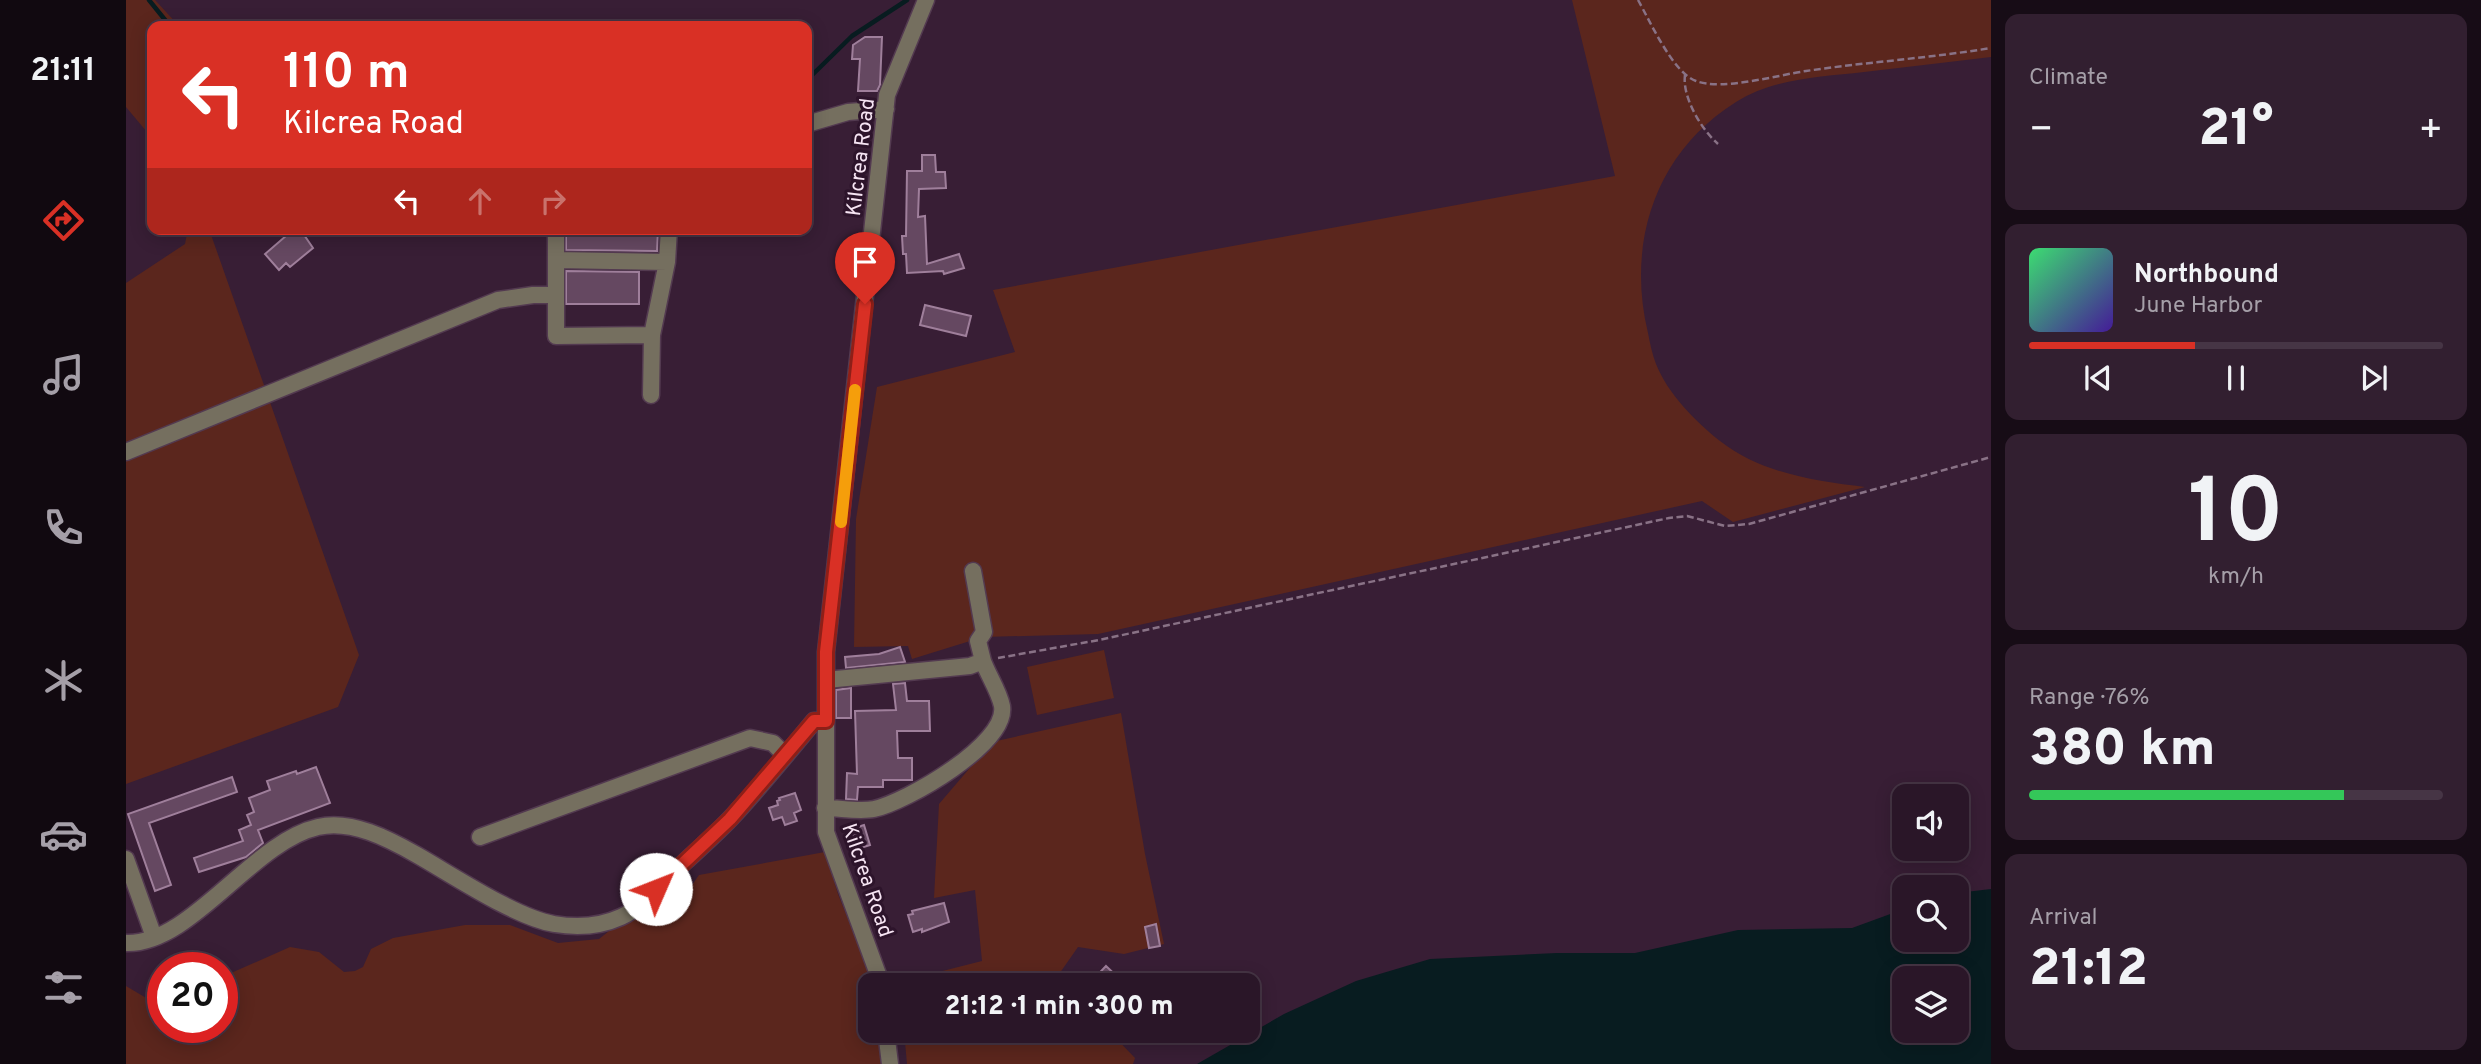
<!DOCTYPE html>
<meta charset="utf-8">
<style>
:root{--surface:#2a1628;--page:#321f30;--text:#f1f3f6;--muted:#a59fa8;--line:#463545;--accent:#d93025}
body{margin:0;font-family:Overpass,sans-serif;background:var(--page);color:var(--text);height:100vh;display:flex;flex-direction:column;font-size:26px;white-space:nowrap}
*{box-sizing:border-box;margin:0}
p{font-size:23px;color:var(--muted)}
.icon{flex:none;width:38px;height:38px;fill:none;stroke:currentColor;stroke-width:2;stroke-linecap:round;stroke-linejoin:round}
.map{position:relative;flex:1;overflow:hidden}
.panel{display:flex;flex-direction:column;gap:14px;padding:14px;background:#170c16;width:490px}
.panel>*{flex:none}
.guide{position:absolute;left:21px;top:21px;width:665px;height:214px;border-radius:14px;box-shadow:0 4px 18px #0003,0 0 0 2px var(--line);background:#d93025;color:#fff;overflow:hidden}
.fabs{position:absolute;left:1766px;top:784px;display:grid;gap:14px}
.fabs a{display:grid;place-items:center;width:77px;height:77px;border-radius:14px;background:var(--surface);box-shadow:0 4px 18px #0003,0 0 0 2px var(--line);font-size:35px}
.speed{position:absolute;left:21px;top:952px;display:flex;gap:14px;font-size:35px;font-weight:700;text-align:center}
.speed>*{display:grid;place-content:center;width:91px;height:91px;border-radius:50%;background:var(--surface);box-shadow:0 4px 18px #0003,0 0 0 2px var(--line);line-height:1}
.speed .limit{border:10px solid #d22;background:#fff;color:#111}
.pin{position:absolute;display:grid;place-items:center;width:60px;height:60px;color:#fff;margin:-72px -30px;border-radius:50% 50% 50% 0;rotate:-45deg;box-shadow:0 0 7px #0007}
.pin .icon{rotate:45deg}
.me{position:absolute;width:77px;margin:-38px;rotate:46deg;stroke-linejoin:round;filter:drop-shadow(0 0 5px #0008)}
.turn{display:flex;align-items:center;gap:24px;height:147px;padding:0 21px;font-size:32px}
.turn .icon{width:91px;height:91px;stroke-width:2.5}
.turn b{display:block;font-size:49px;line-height:60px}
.lanes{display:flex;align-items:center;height:66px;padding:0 21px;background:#0003;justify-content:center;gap:35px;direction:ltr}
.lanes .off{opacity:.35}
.big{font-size:52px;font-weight:800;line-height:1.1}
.panel .card{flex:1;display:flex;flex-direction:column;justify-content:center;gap:10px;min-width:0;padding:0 24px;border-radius:14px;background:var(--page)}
.panel .dial{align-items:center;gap:0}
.dial b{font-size:91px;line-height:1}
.song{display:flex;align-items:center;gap:21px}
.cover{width:84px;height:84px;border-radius:10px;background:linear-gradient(135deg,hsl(140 70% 55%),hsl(260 70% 35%))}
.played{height:7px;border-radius:4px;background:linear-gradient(90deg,var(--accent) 40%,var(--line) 40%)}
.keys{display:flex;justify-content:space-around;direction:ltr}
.heat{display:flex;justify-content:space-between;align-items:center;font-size:38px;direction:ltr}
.charge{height:10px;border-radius:5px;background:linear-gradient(90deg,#34c759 76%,var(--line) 0)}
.trip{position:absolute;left:732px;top:973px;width:402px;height:70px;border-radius:14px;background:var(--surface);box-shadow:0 4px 18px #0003,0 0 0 2px var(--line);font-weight:800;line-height:70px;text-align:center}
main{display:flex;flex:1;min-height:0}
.tab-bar{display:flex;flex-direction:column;width:126px;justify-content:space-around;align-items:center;background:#110910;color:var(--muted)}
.tab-bar .icon{width:49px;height:49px}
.tab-bar .selected{color:var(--accent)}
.tab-bar b{font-size:32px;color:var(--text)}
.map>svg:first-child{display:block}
.green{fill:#5b261d}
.water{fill:#081c20;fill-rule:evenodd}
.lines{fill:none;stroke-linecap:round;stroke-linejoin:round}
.stream{stroke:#081c20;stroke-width:4.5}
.building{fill:#654861;stroke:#9f7f9b;stroke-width:2}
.minor-casing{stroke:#533a50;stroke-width:19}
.path{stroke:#897286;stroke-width:2.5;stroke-dasharray:7 3.5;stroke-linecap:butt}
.minor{stroke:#756f5f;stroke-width:16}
.route-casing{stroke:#8d1f18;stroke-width:18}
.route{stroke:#d93025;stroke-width:12}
.slow{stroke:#f59e0b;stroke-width:12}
.labels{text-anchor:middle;stroke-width:6;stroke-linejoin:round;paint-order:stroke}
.street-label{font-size:21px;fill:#f6e4f3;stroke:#2d142b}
</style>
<main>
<nav class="tab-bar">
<b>21:11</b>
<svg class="icon selected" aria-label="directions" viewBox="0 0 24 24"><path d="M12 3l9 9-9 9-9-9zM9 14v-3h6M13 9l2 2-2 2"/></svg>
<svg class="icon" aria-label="music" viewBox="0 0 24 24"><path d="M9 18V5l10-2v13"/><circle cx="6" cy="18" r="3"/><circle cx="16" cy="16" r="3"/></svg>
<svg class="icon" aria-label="phone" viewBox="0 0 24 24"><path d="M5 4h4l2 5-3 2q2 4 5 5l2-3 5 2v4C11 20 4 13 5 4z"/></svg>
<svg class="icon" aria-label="climate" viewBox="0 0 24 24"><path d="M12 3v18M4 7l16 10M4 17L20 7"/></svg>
<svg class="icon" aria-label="car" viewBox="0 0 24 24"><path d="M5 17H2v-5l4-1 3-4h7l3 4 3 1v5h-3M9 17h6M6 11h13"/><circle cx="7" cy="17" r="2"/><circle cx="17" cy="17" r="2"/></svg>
<svg class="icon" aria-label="filters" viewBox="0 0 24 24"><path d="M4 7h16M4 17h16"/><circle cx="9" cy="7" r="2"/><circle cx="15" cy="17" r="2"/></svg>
</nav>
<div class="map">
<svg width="1865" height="1064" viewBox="0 0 1865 1064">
<rect width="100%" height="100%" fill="#381e35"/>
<path class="green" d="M0,0H29L53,26H26V138L0,107Z
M1446,0H1865V57C1823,62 1781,67 1738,72C1695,77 1648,78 1610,102C1530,152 1500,242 1522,333C1524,343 1526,354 1530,364C1542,394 1569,421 1594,441C1635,473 1688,481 1739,487L1607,522L1576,501L972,634L857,637L786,659L782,646L728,647L730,519L751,387L889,352L867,290L1489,176Z
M62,229H83L233,655L212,707L0,784V283L59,244Z
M978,650L988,698L911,715L901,667Z
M995,713L1019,854L1038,944L998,954L952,947L931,977L939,985H774L773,982L856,961L849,890L808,898L813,804L866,742Z
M699,852L712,894L740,964L746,985H744V1031H753L755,1064H0V986L32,1005L37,1003V1027H96V977L164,947L193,952L218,972L229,971L237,967L245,949L267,938L339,925H384L432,943L473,939L497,920L514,911L553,904L573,875Z
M778,1031H983L1009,1058L1007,1064H781Z"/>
<path class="water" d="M1865,889V1064H1071L1158,1014L1230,981L1304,959L1431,953H1509L1612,930L1726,928L1778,909V940H1830L1831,893ZM1778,978H1830V1031H1778Z"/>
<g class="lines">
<path class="stream" d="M23,0L44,26
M681,80L726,36L781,0"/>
</g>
<path class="building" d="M739,37H756L754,85L751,91H732L734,59H726L727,45Z
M796,155H809L810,172H819L820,188L793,189L792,217L799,216L801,264L833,254L838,268L818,274L817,271L781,273L780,254H777L776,236H780L781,171H796Z
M168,229H174L187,248L164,267L160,263L153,270L139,254Z
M440,229H532L531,251L440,250Z
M440,271L513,272V304H440Z
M799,305L845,316L840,336L794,325Z
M774,647L779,662L720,668L719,657L753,654Z
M779,683L781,701H803L804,731H771L772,758H786V780H757V787H732L731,800L720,799L721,773L731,774L729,711L770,710L767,684Z
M725,688V718H710V690Z
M190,767L204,803L132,830L137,843L120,857L73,872L68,858L117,841L113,830L125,825L121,815L128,812L123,798L144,790L141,781L170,771L171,774Z
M106,777L111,792L23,823L45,885L29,891L2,814Z
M669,793L675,810L668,813L671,821L659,825L656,817L647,820L643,808L652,805L651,801L654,800L653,798Z
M738,825L744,845L731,849L725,829Z
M818,903L823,922L796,932V929L787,932L782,915L787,914L786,911Z
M1030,924L1034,946L1023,948L1019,927Z
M980,966L1000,985H962Z"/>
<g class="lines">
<defs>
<path id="minor" d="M681,124L722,112L760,109
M430,229V336L526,335
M430,260L541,262
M525,395L526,335L541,262L543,229
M0,452L372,300L407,295H429
M847,571L858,632L852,641L857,661
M699,808C714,808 733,812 748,809C780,802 882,744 876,706C873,691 862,675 857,661L844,666L700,680
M354,837L624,738L647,743L659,755
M0,859L28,937
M0,943C65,945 126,842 192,827C225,819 263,839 291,855C328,876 389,917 428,924C452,928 473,927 495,917C513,909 534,886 548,872C567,854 587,837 605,818C634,787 661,754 688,721H700
M754,985L753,977L700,832V652L761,95L800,0
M760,1031L764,1064"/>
</defs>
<use href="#minor" class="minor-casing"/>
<path class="path" d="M1512,0C1524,21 1547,73 1570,81C1596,91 1652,75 1680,71C1741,62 1804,58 1865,48
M1559,75C1556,97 1575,129 1592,144
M872,658L973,640L1543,518L1561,516L1599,526L1623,524L1865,457"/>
<use href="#minor" class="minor"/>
</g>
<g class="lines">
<defs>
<path id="route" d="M530,889L604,819L688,721H700V652L739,304"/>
</defs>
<use href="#route" class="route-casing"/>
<use href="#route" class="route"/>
<path class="slow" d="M715,522L729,390"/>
</g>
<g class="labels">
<g class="street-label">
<text transform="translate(734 157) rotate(-83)" y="7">Kilcrea Road</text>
<text transform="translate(742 880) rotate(71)" y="7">Kilcrea Road</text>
</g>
</g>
</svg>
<div class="fabs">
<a><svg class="icon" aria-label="sound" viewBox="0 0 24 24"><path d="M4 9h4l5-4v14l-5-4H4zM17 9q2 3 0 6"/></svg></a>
<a><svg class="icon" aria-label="search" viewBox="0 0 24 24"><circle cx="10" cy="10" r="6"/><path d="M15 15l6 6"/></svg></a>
<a><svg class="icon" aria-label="layers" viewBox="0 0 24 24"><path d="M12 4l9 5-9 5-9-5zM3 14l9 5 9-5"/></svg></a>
</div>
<div class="speed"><div class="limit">20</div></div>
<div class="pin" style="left:739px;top:304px;background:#d93025"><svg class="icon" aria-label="arrive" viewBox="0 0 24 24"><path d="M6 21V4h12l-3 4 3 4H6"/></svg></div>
<svg class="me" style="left:530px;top:889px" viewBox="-20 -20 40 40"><circle r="19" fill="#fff"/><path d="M0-13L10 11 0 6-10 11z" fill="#d93025"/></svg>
<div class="trip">21:12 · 1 min · 300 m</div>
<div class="guide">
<div class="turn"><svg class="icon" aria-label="left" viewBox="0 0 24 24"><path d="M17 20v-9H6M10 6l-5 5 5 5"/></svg><div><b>110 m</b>Kilcrea Road</div></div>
<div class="lanes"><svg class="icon" aria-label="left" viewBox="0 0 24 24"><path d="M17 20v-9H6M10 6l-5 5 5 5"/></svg><svg class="icon off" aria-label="ahead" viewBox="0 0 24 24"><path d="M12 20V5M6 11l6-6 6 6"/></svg><svg class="icon off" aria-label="right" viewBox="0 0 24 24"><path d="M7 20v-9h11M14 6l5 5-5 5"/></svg></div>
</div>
</div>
<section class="panel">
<div class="card"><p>Climate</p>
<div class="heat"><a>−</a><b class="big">21°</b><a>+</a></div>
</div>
<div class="card">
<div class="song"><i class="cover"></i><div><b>Northbound</b><p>June Harbor</p></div></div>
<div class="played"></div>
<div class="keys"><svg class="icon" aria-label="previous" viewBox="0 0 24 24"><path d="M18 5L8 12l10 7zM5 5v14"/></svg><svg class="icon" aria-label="pause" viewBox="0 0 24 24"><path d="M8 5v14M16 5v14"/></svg><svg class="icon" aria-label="next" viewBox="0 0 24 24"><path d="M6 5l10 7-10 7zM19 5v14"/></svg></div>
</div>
<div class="card dial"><b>10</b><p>km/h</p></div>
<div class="card"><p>Range · 76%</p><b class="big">380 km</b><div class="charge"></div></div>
<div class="card"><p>Arrival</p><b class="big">21:12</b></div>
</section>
</main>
